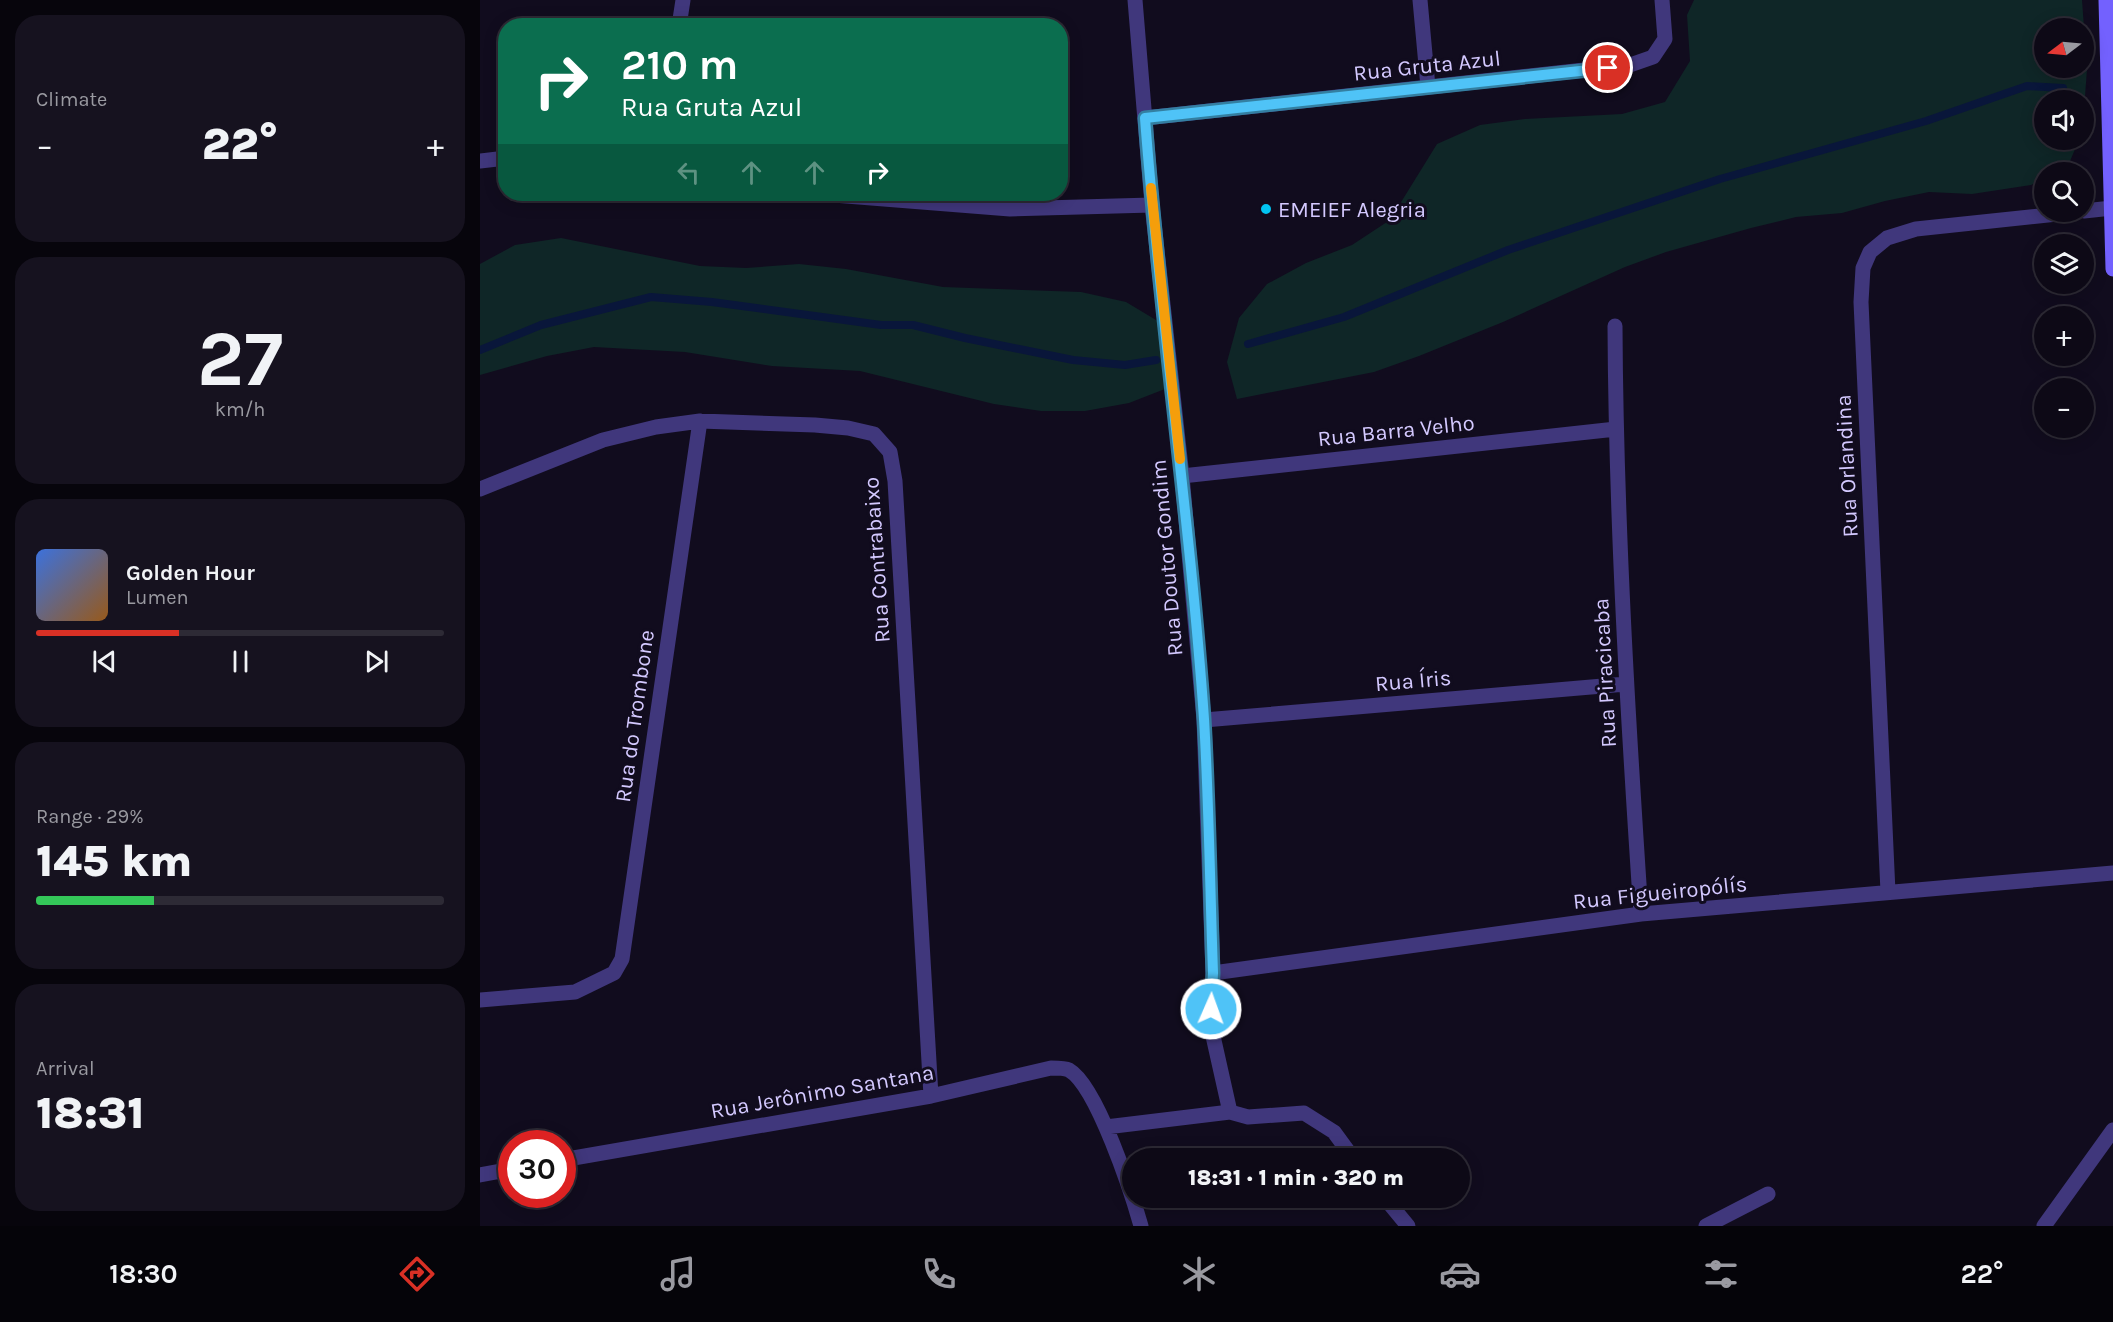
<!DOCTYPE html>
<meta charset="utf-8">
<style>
:root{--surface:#0d0916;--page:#16121f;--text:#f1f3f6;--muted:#9a9aa1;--line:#2d2a35;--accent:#d93025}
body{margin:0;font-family:Karla,sans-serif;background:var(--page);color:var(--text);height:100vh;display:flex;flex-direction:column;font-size:22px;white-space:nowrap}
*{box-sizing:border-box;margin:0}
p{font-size:20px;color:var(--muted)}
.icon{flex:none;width:33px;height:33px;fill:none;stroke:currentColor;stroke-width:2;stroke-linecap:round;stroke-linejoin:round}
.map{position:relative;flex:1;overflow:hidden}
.drawer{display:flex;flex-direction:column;gap:15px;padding:15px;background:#07050c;width:480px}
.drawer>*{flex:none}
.banner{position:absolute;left:18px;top:18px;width:570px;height:183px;border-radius:24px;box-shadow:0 3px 15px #0003,0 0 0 2px var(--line);background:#0b6e4f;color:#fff;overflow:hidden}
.needle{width:39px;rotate:254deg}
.tools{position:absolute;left:1554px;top:18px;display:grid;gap:12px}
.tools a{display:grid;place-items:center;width:60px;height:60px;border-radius:50%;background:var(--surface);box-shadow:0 3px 15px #0003,0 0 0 2px var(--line);font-size:30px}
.speed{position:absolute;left:18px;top:1130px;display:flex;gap:12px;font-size:30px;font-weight:700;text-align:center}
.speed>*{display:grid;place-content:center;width:78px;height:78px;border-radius:50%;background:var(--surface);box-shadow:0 3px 15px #0003,0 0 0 2px var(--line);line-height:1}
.speed .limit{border:9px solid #d22;background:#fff;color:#111}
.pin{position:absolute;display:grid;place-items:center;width:51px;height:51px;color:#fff;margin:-26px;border:3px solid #fff;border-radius:50%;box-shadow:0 2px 6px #0007}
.me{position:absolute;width:66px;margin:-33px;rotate:2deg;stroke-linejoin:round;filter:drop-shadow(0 0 4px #0008)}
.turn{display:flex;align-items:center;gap:21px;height:126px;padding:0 24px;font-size:27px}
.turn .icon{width:78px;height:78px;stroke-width:2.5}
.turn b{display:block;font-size:42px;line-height:51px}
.lanes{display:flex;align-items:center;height:57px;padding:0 24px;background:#0003;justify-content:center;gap:30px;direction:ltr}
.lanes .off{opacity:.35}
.big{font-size:45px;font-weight:800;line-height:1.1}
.drawer .widget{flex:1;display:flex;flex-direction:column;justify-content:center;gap:9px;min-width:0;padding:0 21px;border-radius:24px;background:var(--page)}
.drawer .dial{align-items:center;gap:0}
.dial b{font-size:78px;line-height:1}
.song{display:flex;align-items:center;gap:18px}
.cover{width:72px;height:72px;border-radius:9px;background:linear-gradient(135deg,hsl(220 70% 55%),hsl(30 70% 35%))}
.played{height:6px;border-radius:3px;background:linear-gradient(90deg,var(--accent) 35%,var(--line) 35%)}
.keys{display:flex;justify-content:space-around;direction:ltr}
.heat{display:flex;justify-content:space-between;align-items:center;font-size:33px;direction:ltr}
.charge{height:9px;border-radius:4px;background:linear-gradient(90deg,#34c759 29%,var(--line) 0)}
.trip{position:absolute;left:642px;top:1148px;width:348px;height:60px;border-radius:30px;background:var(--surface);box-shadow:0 3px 15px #0003,0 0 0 2px var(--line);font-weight:800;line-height:60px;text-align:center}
.dock{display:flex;height:96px;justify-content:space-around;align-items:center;background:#050409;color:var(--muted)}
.dock .icon{width:42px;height:42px}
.dock .selected{color:var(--accent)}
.dock b{font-size:27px;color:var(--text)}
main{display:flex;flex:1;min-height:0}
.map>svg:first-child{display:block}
.green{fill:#0f2627;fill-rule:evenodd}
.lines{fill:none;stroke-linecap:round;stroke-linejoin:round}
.stream{stroke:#09163a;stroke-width:8}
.street{stroke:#40377c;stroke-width:15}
.secondary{stroke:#7361fe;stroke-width:15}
.route-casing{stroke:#337fa1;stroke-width:15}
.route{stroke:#4fc3f7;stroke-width:10}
.slow{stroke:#f59e0b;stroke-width:10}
.poi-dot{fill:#02c4f1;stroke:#110c1e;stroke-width:2}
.labels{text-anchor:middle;stroke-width:6;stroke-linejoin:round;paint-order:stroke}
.street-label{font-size:22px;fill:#d4c9ff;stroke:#110c1e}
.poi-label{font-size:22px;fill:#d4c9ff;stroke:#110c1e;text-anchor:start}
</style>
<main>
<section class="drawer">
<div class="widget"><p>Climate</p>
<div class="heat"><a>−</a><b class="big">22°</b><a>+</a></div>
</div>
<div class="widget dial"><b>27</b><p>km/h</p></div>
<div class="widget">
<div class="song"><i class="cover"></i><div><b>Golden Hour</b><p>Lumen</p></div></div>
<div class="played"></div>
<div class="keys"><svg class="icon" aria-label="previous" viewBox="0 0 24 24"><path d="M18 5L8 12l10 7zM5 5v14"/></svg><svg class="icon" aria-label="pause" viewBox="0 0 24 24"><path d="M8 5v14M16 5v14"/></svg><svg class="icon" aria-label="next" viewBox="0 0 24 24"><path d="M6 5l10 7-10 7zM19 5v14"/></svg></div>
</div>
<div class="widget"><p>Range · 29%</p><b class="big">145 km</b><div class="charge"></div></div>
<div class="widget"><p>Arrival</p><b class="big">18:31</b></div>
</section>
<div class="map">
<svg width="1633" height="1226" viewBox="0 0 1633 1226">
<rect width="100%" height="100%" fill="#110c1e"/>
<path class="green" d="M1214,0H1602L1607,69L1604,110V100H1564V140H1599L1587,168L1578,172H1564V179L1551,185L1492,194L1449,192L1405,201L1362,213L1316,217L1271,228L1186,252L1145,267L1023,322L939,356L894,372L757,399L747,362L759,318L787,284L826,263L872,245L910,220L957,144L1000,125L1045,119L1142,114L1185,102L1210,61L1207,15ZM1564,28H1604V68H1564Z
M81,238L220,266L266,268L319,264L366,269L463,287L601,292L646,302L686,326L690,387L649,403L605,411H561L514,404L380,371L292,366L205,352L114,347L67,356L0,375V264L35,245Z"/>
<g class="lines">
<path class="stream" d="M768,344L864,317L1028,250L1240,179L1446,121L1547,86L1583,88
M0,350L61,325L171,297L232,302L401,325H433L485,338L593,360L645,365L676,360"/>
<path class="street" d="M655,0L672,205L702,476L724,720L733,973L731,1027L750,1112
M940,0L948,87
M199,26L203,0
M665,118L1150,65L1173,57L1185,39L1182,0
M0,161L26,158
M341,194L530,209L672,205
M1604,211L1632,208
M1135,326C1136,523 1148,719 1161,914
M702,476L1136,429
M0,489L123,440L176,427L220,421L335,425L368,428L394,434L410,452L415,481L451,1096
M724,720L1146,684
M1408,892L1381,302L1383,268L1390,252L1407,238L1436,229L1596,212
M733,973L1161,914L1633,873
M0,1000L95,992L134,973L142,959L220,421
M626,1127L750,1112L768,1117L824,1113L854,1132L873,1158
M82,1160L451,1096L571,1068C576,1068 585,1068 589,1070C617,1086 652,1194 661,1226
M0,1175L32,1169
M904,1197L928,1226
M1226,1226L1288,1194
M1564,1226L1633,1130"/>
<path class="secondary" d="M1626,0L1633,269"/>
</g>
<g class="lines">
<defs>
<path id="route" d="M731,1009L733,973C730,889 729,803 724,719C710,518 680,319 665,118L1128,68"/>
</defs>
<use href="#route" class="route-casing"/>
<use href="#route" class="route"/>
<path class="slow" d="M671,188L700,459"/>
</g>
<circle class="poi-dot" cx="786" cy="209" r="6"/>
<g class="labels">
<g class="street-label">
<text transform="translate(947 65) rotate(-6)" y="8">Rua Gruta Azul</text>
<text transform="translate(916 430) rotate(-6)" y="8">Rua Barra Velho</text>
<text transform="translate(1366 466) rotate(-93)" y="8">Rua Orlandina</text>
<text transform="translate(686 558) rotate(-95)" y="8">Rua Doutor Gondim</text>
<text transform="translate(396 560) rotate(-94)" y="8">Rua Contrabaixo</text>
<text transform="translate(1124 673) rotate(-93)" y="8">Rua Piracicaba</text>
<text transform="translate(933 680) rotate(-5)" y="8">Rua Íris</text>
<text transform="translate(154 716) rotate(-82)" y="8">Rua do Trombone</text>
<text transform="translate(1180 892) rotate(-6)" y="8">Rua Figueiropólís</text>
<text transform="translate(342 1091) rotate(-10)" y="8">Rua Jerônimo Santana</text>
</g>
<g class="poi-label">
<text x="798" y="217">EMEIEF Alegria</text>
</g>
</g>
</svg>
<div class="tools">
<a><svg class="needle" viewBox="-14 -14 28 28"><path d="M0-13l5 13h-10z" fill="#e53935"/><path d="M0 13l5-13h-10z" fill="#9a9aa1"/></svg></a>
<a><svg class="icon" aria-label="sound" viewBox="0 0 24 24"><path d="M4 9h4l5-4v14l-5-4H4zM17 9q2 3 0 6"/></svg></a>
<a><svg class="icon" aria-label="search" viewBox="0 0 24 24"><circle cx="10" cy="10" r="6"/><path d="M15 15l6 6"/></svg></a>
<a><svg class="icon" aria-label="layers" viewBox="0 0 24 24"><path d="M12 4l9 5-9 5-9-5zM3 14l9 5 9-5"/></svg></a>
<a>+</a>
<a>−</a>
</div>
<div class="speed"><div class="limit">30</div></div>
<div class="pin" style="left:1128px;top:68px;background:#d93025"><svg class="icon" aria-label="arrive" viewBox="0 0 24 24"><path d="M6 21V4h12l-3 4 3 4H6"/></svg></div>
<svg class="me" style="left:731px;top:1009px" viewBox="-20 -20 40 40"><circle r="17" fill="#4fc3f7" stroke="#fff" stroke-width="3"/><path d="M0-11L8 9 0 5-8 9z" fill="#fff"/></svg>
<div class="trip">18:31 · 1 min · 320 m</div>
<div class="banner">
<div class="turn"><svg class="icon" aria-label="right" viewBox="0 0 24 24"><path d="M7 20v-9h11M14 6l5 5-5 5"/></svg><div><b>210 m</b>Rua Gruta Azul</div></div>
<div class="lanes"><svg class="icon off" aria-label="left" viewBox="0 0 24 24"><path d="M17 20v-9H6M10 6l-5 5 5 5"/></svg><svg class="icon off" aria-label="ahead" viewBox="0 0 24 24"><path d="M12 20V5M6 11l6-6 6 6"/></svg><svg class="icon off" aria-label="ahead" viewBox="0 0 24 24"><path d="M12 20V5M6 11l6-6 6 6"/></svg><svg class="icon" aria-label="right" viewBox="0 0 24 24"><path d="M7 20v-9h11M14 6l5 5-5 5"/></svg></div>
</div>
</div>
</main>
<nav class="dock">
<b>18:30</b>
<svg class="icon selected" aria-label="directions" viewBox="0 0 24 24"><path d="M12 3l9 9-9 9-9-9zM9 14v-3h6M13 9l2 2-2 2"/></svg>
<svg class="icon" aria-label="music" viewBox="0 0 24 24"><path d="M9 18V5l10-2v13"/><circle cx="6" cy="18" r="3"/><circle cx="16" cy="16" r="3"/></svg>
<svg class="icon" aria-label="phone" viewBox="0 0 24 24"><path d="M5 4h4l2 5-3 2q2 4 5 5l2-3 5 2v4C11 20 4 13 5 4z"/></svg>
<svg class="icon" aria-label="climate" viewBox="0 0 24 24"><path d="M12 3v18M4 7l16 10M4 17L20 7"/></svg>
<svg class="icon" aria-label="car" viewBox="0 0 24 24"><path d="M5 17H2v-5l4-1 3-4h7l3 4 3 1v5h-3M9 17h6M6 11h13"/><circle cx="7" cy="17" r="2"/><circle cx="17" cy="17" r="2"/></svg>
<svg class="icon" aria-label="filters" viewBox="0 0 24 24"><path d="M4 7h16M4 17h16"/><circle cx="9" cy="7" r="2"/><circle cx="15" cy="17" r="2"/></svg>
<b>22°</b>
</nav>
